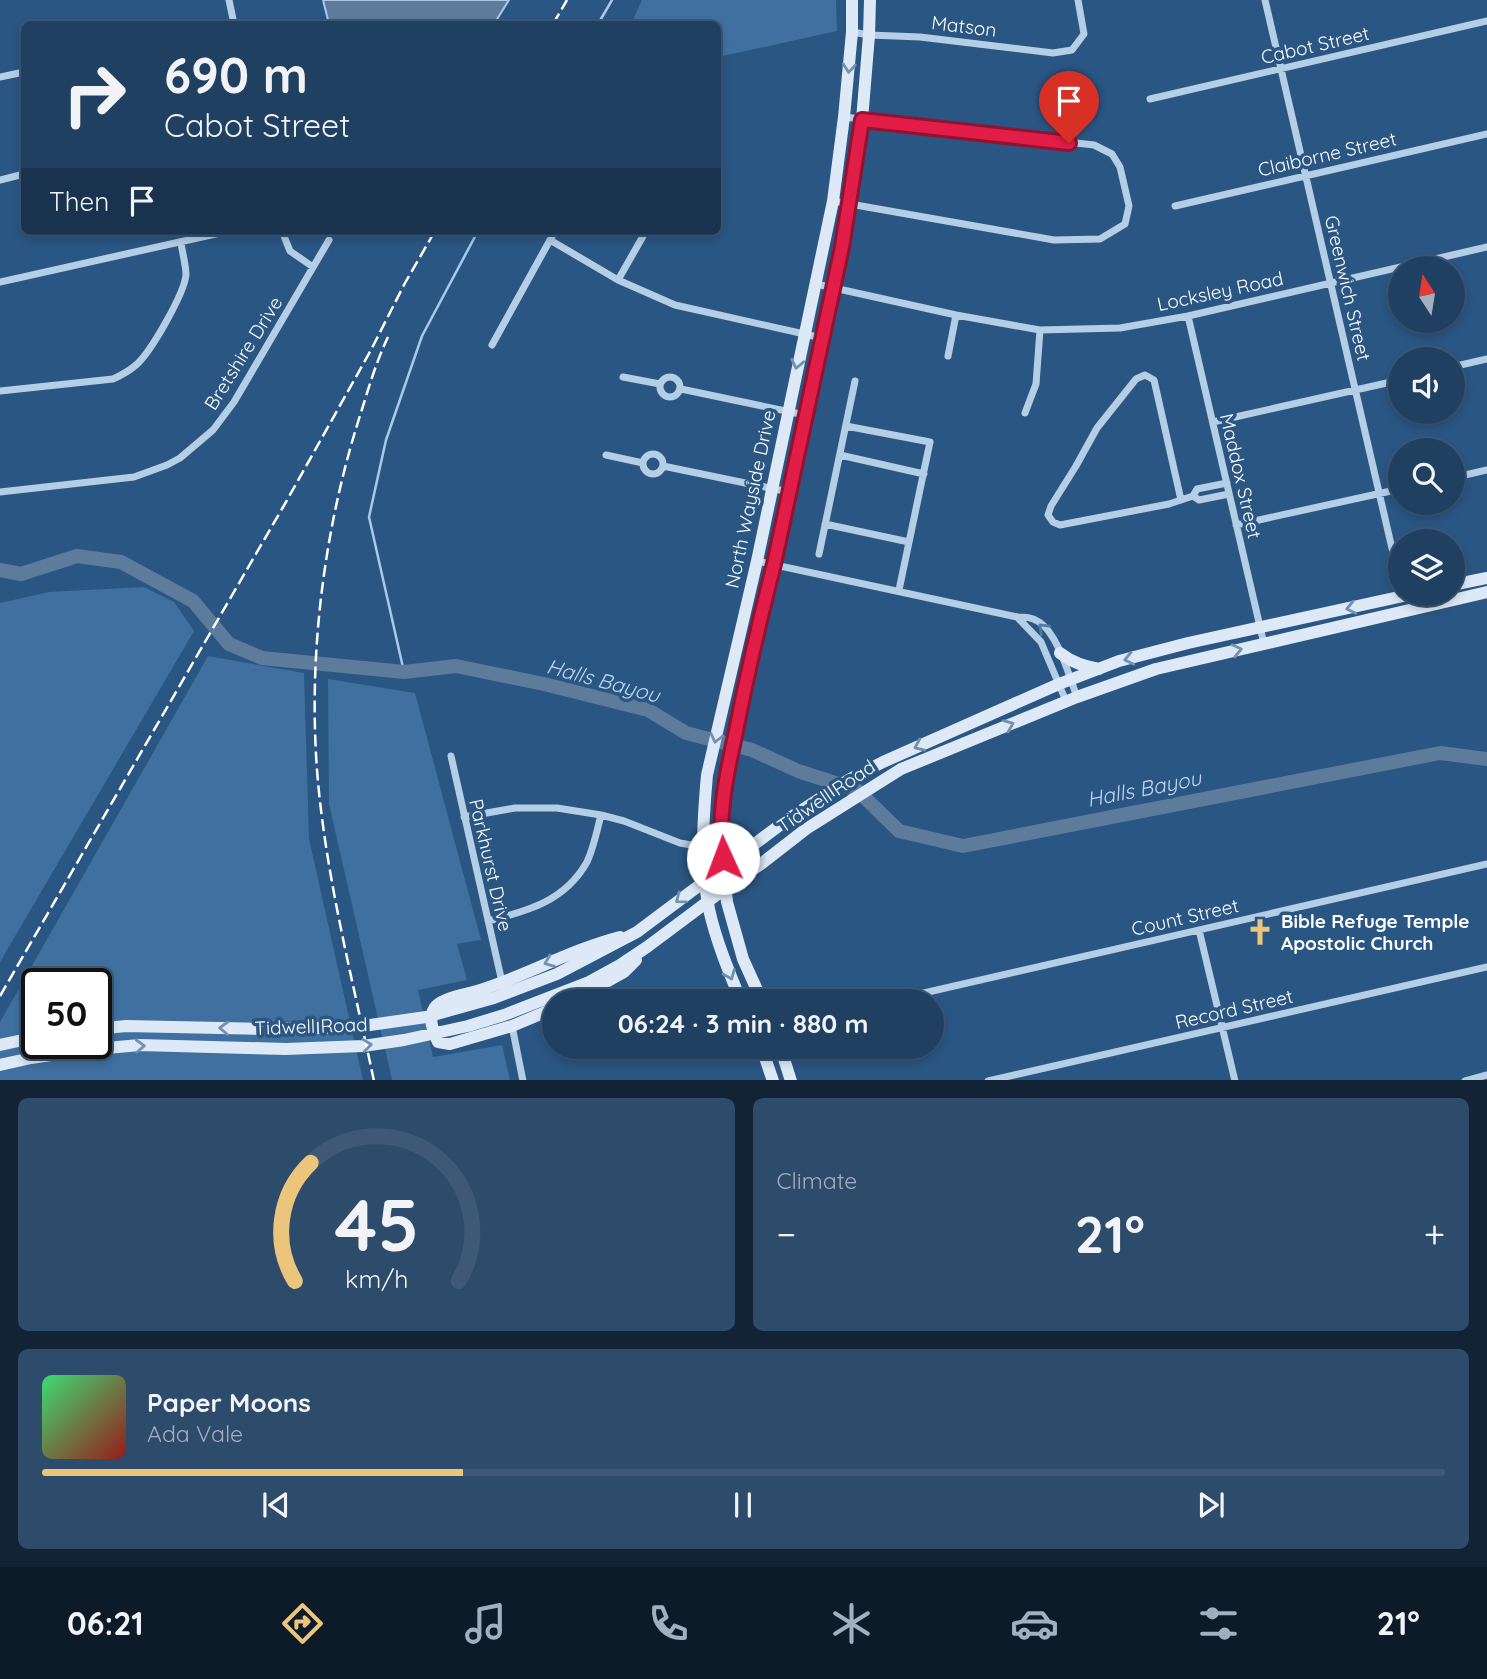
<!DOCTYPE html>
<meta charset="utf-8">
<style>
:root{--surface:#204062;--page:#2d4b6b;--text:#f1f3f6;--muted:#a2afbe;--line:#3d5977;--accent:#ecc57c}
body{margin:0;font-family:Quicksand,sans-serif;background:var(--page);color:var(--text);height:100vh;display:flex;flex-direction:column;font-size:26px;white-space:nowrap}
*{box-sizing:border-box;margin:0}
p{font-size:23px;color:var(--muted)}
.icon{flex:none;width:38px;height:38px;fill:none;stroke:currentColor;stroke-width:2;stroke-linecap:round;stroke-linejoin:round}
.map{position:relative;height:1080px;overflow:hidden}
.sheet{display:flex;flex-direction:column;gap:18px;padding:18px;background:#122336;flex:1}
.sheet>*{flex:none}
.top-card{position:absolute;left:21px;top:21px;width:700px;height:214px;border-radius:10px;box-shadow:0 4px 10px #0003,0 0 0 2px var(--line);background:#204062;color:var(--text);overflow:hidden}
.needle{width:46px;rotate:348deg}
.tools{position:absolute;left:1388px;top:256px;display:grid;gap:14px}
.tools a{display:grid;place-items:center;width:77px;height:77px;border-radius:50%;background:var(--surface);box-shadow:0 4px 10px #0003,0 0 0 2px var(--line);font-size:35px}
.speed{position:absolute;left:21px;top:968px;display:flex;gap:14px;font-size:35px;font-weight:700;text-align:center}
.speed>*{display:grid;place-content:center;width:91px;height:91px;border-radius:50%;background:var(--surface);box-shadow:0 4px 10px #0003,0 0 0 2px var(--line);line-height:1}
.speed .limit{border:4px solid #111;border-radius:10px;background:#fff;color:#111}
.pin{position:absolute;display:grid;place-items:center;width:60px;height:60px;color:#fff;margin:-72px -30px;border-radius:50% 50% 50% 0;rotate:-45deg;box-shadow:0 0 7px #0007}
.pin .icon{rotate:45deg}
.me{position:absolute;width:77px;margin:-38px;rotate:358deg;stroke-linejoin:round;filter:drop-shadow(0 0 5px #0008)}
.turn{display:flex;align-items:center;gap:24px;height:147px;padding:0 28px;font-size:32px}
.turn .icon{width:91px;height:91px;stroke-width:2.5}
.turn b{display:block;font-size:49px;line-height:60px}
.then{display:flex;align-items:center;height:66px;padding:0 28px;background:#0003;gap:14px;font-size:26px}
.big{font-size:52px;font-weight:700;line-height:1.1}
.sheet .card{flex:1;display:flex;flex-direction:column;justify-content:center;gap:10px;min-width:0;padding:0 24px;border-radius:10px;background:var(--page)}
.sheet .dial{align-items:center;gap:0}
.dial svg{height:182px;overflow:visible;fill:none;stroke:var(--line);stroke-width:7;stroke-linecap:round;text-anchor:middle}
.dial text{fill:var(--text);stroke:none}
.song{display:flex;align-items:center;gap:21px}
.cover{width:84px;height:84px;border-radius:10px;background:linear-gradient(135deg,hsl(140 70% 55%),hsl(0 70% 35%))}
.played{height:7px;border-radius:4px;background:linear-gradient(90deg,var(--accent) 30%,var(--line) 30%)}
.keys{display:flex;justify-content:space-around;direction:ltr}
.heat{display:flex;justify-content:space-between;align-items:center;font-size:38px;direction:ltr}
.sheet .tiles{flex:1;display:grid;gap:18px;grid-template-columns:1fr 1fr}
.card:last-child{grid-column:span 2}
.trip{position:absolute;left:542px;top:989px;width:402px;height:70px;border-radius:35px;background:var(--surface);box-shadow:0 4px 10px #0003,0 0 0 2px var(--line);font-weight:700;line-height:70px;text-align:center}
.tabs{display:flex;height:112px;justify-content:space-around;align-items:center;background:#0d1a27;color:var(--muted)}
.tabs .icon{width:49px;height:49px}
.tabs .active{color:var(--accent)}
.tabs b{font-size:32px;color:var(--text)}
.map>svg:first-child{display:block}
.green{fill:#3f709f;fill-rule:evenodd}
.water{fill:#5d7b9a;stroke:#a9c9e6;stroke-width:2}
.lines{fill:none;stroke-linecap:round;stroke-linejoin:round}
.stream{stroke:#a9c9e6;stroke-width:2.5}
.river{stroke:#5d7b9a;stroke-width:14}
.street{stroke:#b4cee6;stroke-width:7}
.secondary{stroke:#dde9f6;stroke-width:12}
.rail{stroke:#fff;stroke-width:2.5;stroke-dasharray:12 5;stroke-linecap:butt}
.oneway{stroke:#7291b1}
.oneway2{stroke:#537aa1}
.route-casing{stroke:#92132f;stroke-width:18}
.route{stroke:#e11d48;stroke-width:12}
.labels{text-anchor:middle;stroke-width:7;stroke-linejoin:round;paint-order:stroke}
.street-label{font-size:19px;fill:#fff;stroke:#2a5683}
.poi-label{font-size:19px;font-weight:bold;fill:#fff;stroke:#2a5683;text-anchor:start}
.water-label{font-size:21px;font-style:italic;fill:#bfd7ee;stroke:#2a5683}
</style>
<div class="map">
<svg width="1487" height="1081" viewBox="0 0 1487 1081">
<rect width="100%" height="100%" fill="#2a5683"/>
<path class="green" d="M642,0H836L837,31L718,57V24H631Z
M144,587L174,602L194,631L0,962V603L49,592Z
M208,656L304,673L309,839L363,1080L0,1081V1022ZM37,984H96V1043H37Z
M328,679L415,693L481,940L457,944L467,980L418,990L433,1057L502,1045L510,1080H392L329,804Z"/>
<path class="water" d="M323,0H509L494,24H329Z"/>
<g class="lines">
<path class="stream" d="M598,24L612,0
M404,672L369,517L386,440L422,336L478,231"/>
<path class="river" d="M0,570L21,574L77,556L121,562L193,601L229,644L262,658L404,672L456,666L544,684L648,710L686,733L752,750L798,771L857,790L899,831L963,846L1440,753L1487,759"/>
<path class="street" d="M229,0L234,24
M1265,0L1400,583
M852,32L869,35L920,37L1053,53L1072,50L1084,34L1078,0
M0,77L24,72
M1150,99L1487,21
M0,180L24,174
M833,201L1054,240L1100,239L1125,224L1129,206L1120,167L1112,154L1094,145L844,117
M1175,206L1487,134
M282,231L290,251L313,267
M550,240L618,280L675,305L822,338
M618,280L646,231
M0,282L229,231
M816,284L956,315L1040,330L1120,328L1188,316L1487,247
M1188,316L1264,644
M492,345L555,231
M948,356L956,315
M1452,367L1487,359
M660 387a10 10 0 1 1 20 0a10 10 0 1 1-20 0Z
M623,377L660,384
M681,389L805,415
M0,391L113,379C122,375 129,371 136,365C151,352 184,294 186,275C186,265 182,252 181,242
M1025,413L1036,384L1040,330
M1213,422L1400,380
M846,426L930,442L899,590
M643 464a10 10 0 1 1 20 0a10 10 0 1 1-20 0Z
M606,455L643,463
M840,455L924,474
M663,466L789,492
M1452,478L1487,470
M0,492L134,477L167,465L180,458L213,430L234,402L329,240
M1193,496L1199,500L1229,494
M1181,500L1154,380L1145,375L1136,379L1097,428L1076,466L1051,506L1048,515L1053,522L1060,525L1169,504L1193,496L1197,489L1227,483
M825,524L909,542
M1236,525L1400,489
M819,554L855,381
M757,561L1017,617C1025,617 1032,617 1039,622C1058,634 1069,676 1077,697
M1017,617L1041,642L1066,701
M451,756L502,982
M464,817L515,808H557L601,815L624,821L680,843L703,847
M488,921C528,911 565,901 587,862C594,847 597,830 601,815
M1199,930L1235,1081
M889,1001L1487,864
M512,1026L523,1081
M988,1081L1487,967
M1465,1081L1487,1075"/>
<path class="secondary" d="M1452,585L1487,578
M1060,653C1073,663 1084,666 1099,669
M572,1001L624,972L636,960
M741,1001C729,972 716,941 709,909C700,864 703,820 707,775L757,561L833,201L844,117L852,32V0
M762,1001L743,959L727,902L721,845L725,782L842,247L862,120L869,35L870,0
M555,1008L512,1026L450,1044L438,1042C433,1032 427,1016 436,1006C445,997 465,995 477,991C526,976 570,950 620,937
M96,1029L126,1026L269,1029L356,1027L426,1017L494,998L557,974L637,932L788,819L850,779L883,762L1059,684L1119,661L1188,643L1417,593
M0,1045L37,1037
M761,1046L773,1081
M780,1046L791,1081
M0,1065L31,1058L84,1050L140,1045L286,1049L363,1046L404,1040L468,1026L504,1015L589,982L620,965L647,947L734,882L761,864L806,829L901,769L1077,697L1156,669L1487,592"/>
<path class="rail" d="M553,24L567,0
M0,996L286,502L371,350L405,283L435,231
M374,1081C355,991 332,901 321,810C305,683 320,544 358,422C367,394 375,364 388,337"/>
</g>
<defs><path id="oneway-chevron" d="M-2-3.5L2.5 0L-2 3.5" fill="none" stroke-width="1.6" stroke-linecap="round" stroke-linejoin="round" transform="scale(1.75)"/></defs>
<g class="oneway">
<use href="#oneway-chevron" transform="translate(849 68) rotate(95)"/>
<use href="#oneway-chevron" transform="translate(797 364) rotate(102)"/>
<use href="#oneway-chevron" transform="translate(1351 608) rotate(167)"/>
<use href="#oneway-chevron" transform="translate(1237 650) rotate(-13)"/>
<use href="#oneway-chevron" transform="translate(1129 659) rotate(167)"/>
<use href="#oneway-chevron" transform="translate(1009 725) rotate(-22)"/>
<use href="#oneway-chevron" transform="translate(716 738) rotate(103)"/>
<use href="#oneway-chevron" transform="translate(919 746) rotate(156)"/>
<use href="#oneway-chevron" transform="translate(680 899) rotate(143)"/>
<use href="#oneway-chevron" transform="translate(549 962) rotate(158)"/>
<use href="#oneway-chevron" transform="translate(730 975) rotate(68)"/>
<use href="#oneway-chevron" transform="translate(224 1028) rotate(-178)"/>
<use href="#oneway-chevron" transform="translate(367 1045) rotate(-7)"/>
<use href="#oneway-chevron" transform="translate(140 1046) rotate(-2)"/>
</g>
<use class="oneway2" href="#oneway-chevron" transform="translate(1043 628) rotate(-136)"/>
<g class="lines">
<defs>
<path id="route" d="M723,858C717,816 727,772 736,731C747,675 760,619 774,564L842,247L862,120L1069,143"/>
</defs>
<use href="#route" class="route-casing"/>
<use href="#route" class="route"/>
</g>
<defs>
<symbol id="church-bare" viewBox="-9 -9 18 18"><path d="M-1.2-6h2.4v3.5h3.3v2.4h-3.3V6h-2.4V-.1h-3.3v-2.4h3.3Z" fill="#ecc57c" stroke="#2a5683" stroke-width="2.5" paint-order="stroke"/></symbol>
</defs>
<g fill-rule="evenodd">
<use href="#church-bare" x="1241" y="913" width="38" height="38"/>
</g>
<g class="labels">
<g class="street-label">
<text transform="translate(964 26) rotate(7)" y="7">Matson</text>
<text transform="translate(1315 45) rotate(-13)" y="7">Cabot Street</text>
<text transform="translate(1327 154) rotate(-13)" y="7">Claiborne Street</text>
<text transform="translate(1348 288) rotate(77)" y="7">Greenwich Street</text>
<text transform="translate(1220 291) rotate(-12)" y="7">Locksley Road</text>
<text transform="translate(243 353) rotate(-58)" y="7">Bretshire Drive</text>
<text transform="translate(1241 476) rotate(77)" y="7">Maddox Street</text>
<text transform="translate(750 499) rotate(-78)" y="7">North Wayside Drive</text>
<text transform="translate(826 796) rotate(-34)" y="7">Tidwell Road</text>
<text transform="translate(491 865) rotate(77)" y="7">Parkhurst Drive</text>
<text transform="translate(1185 917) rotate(-13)" y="7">Count Street</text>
<text transform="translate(1234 1009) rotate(-13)" y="7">Record Street</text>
<text transform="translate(311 1026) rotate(-2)" y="7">Tidwell Road</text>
</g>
<g class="poi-label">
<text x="1281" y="928">Bible Refuge Temple<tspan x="1281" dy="22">Apostolic Church</tspan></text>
</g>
<g class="water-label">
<text transform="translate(603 681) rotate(15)" y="7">Halls Bayou</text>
<text transform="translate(1144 789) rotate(-11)" y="7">Halls Bayou</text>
</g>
</g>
</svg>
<div class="tools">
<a><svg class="needle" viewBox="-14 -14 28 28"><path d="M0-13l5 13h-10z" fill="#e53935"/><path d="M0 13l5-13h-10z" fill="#a2afbe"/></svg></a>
<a><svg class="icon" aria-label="sound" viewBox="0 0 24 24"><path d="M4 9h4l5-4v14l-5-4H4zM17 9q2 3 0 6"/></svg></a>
<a><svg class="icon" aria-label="search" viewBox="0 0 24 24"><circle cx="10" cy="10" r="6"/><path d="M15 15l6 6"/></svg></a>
<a><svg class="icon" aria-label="layers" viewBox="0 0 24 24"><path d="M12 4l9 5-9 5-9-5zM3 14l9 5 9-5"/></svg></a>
</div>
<div class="speed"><div class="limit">50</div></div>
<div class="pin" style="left:1069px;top:143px;background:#d93025"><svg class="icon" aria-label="arrive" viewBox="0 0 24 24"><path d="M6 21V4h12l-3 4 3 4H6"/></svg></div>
<svg class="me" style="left:723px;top:858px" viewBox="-20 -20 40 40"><circle r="19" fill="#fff"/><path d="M0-13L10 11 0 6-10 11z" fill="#e11d48"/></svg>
<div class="trip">06:24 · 3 min · 880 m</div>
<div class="top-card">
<div class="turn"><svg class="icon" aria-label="right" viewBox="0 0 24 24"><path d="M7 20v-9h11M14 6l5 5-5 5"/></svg><div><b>690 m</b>Cabot Street</div></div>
<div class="then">Then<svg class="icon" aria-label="arrive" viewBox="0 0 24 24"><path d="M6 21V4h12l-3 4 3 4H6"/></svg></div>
</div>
</div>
<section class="sheet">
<div class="tiles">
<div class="card dial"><svg viewBox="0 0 100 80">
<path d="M14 69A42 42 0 1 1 86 69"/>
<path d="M14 69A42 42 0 0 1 21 17" stroke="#ecc57c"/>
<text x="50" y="56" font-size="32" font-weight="700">45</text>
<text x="50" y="72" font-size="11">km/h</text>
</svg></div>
<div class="card"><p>Climate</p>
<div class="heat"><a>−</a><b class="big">21°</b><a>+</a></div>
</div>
<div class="card">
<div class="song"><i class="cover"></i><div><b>Paper Moons</b><p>Ada Vale</p></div></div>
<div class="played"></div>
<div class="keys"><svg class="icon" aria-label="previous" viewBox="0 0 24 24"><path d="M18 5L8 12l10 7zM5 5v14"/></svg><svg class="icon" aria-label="pause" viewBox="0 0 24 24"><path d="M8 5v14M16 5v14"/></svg><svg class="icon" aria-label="next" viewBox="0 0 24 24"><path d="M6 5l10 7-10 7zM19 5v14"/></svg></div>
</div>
</div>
</section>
<nav class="tabs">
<b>06:21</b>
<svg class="icon active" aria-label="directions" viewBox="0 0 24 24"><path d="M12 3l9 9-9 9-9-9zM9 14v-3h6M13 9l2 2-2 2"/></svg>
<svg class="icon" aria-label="music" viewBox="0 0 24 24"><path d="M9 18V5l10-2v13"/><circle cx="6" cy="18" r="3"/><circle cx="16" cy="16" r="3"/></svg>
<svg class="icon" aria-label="phone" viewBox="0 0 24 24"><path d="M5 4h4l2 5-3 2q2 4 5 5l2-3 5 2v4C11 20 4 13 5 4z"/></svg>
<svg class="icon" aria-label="climate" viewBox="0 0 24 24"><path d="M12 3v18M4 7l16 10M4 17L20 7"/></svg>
<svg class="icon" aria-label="car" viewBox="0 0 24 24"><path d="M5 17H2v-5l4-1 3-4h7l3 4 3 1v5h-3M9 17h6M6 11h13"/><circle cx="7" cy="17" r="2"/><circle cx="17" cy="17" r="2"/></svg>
<svg class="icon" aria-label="filters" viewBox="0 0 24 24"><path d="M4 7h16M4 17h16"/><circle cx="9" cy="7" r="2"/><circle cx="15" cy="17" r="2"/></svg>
<b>21°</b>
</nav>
